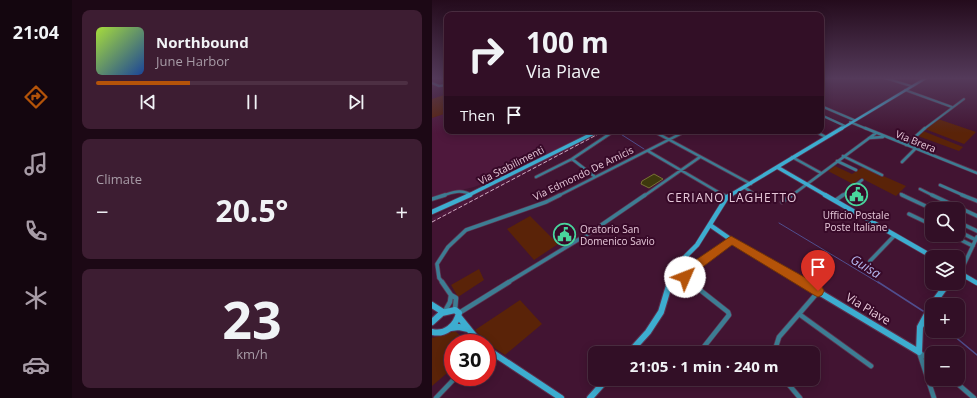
<!DOCTYPE html>
<meta charset="utf-8">
<style>
:root{--surface:#320f26;--page:#3d1d32;--text:#f1f3f6;--muted:#a89ca7;--line:#4d2f43;--accent:#b45309}
body{margin:0;font-family:"Open Sans",sans-serif;background:var(--page);color:var(--text);height:100vh;display:flex;flex-direction:column;font-size:15px;white-space:nowrap}
*{box-sizing:border-box;margin:0}
p{font-size:13px;color:var(--muted)}
.icon{flex:none;width:22px;height:22px;fill:none;stroke:currentColor;stroke-width:2;stroke-linecap:round;stroke-linejoin:round}
.map{position:relative;flex:1;overflow:hidden}
.panel{display:flex;flex-direction:column;gap:10px;padding:10px;background:#1c0815;width:360px}
.panel>*{flex:none}
.banner{position:absolute;left:12px;top:12px;width:380px;height:122px;border-radius:8px;box-shadow:0 2px 10px #0003,0 0 0 1px var(--line);background:#320f26;color:var(--text);overflow:hidden}
.fabs{position:absolute;left:493px;top:202px;display:grid;gap:8px}
.fabs a{display:grid;place-items:center;width:40px;height:40px;border-radius:8px;background:var(--surface);box-shadow:0 2px 10px #0003,0 0 0 1px var(--line);font-size:20px}
.speed{position:absolute;left:12px;top:334px;display:flex;gap:8px;font-size:20px;font-weight:700;text-align:center}
.speed>*{display:grid;place-content:center;width:52px;height:52px;border-radius:50%;background:var(--surface);box-shadow:0 2px 10px #0003,0 0 0 1px var(--line);line-height:1}
.speed .limit{border:6px solid #d22;background:#fff;color:#111}
.pin{position:absolute;display:grid;place-items:center;width:34px;height:34px;color:#fff;margin:-41px -17px;border-radius:50% 50% 50% 0;rotate:-45deg;box-shadow:0 0 4px #0007}
.pin .icon{rotate:45deg}
.me{position:absolute;width:44px;margin:-22px;rotate:46deg;stroke-linejoin:round;filter:drop-shadow(0 0 3px #0008)}
.turn{display:flex;align-items:center;gap:14px;height:84px;padding:0 16px;font-size:18px}
.turn .icon{width:52px;height:52px;stroke-width:2.5}
.turn b{display:block;font-size:28px;line-height:34px}
.then{display:flex;align-items:center;height:38px;padding:0 16px;background:#0003;gap:8px;font-size:15px}
.big{font-size:30px;font-weight:700;line-height:1.1}
.panel .widget{flex:1;display:flex;flex-direction:column;justify-content:center;gap:6px;min-width:0;padding:0 14px;border-radius:8px;background:var(--page)}
.panel .dial{align-items:center;gap:0}
.dial b{font-size:52px;line-height:1}
.song{display:flex;align-items:center;gap:12px}
.cover{width:48px;height:48px;border-radius:6px;background:linear-gradient(135deg,hsl(80 70% 55%),hsl(220 70% 35%))}
.played{height:4px;border-radius:2px;background:linear-gradient(90deg,var(--accent) 30%,var(--line) 30%)}
.keys{display:flex;justify-content:space-around;direction:ltr}
.heat{display:flex;justify-content:space-between;align-items:center;font-size:22px;direction:ltr}
.trip{position:absolute;left:156px;top:346px;width:232px;height:40px;border-radius:8px;background:var(--surface);box-shadow:0 2px 10px #0003,0 0 0 1px var(--line);font-weight:700;line-height:40px;text-align:center}
main{display:flex;flex:1;min-height:0}
.menu{display:flex;flex-direction:column;width:72px;justify-content:space-around;align-items:center;background:#14060f;color:var(--muted)}
.menu .icon{width:28px;height:28px}
.menu .active{color:var(--accent)}
.menu b{font-size:18px;color:var(--text)}
.map>svg:first-child{display:block}
.built{fill:#4e183c}
.green{fill:#5a2308}
.lines{fill:none;stroke-linecap:round;stroke-linejoin:round}
.stream-far1{stroke:#504e8e;stroke-width:1}
.stream{stroke:#504e8e;stroke-width:1.5}
.building{fill:#3e390d;stroke:#797235}
.street-far3-casing{stroke:#5c314d;stroke-width:3}
.street-far2-casing{stroke:#5c314d;stroke-width:4}
.street-far1-casing{stroke:#5c314d;stroke-width:5}
.street-casing{stroke:#5c314d;stroke-width:6}
.secondary-far3-casing{stroke:#5c314d;stroke-width:3.5}
.secondary-far2-casing{stroke:#5c314d;stroke-width:5}
.secondary-far1-casing{stroke:#5c314d;stroke-width:6}
.secondary-casing{stroke:#5c314d;stroke-width:8}
.street-far3{stroke:#3d7d93;stroke-width:2}
.street-far2{stroke:#3d7d93;stroke-width:2.5}
.street-far1{stroke:#3d7d93;stroke-width:3.5}
.street{stroke:#3d7d93;stroke-width:4.5}
.secondary-far3{stroke:#3dadd0;stroke-width:2.5}
.secondary-far2{stroke:#3dadd0;stroke-width:3.5}
.secondary-far1{stroke:#3dadd0;stroke-width:4.5}
.secondary{stroke:#3dadd0;stroke-width:6}
.rail{stroke:#cdadc0;stroke-width:1;stroke-dasharray:4 2;stroke-linecap:butt}
.route{fill:#b45309;stroke:#753606}
.labels{text-anchor:middle;stroke-width:4;stroke-linejoin:round;paint-order:stroke}
.street-label{font-size:10px;fill:#e7c9da;stroke:#370928}
.poi-label{font-size:10px;fill:#e7c9da;stroke:#370928}
.quarter-label{font-size:12px;letter-spacing:1px;fill:#e7c9da;stroke:#370928}
.near-street-label{font-size:12px;fill:#e7c9da;stroke:#370928}
.near-water-label{font-size:13px;font-style:italic;fill:#b6b8f0;stroke:#370928}
</style>
<main>
<nav class="menu">
<b>21:04</b>
<svg class="icon active" aria-label="directions" viewBox="0 0 24 24"><path d="M12 3l9 9-9 9-9-9zM9 14v-3h6M13 9l2 2-2 2"/></svg>
<svg class="icon" aria-label="music" viewBox="0 0 24 24"><path d="M9 18V5l10-2v13"/><circle cx="6" cy="18" r="3"/><circle cx="16" cy="16" r="3"/></svg>
<svg class="icon" aria-label="phone" viewBox="0 0 24 24"><path d="M5 4h4l2 5-3 2q2 4 5 5l2-3 5 2v4C11 20 4 13 5 4z"/></svg>
<svg class="icon" aria-label="climate" viewBox="0 0 24 24"><path d="M12 3v18M4 7l16 10M4 17L20 7"/></svg>
<svg class="icon" aria-label="car" viewBox="0 0 24 24"><path d="M5 17H2v-5l4-1 3-4h7l3 4 3 1v5h-3M9 17h6M6 11h13"/><circle cx="7" cy="17" r="2"/><circle cx="17" cy="17" r="2"/></svg>
</nav>
<section class="panel">
<div class="widget">
<div class="song"><i class="cover"></i><div><b>Northbound</b><p>June Harbor</p></div></div>
<div class="played"></div>
<div class="keys"><svg class="icon" aria-label="previous" viewBox="0 0 24 24"><path d="M18 5L8 12l10 7zM5 5v14"/></svg><svg class="icon" aria-label="pause" viewBox="0 0 24 24"><path d="M8 5v14M16 5v14"/></svg><svg class="icon" aria-label="next" viewBox="0 0 24 24"><path d="M6 5l10 7-10 7zM19 5v14"/></svg></div>
</div>
<div class="widget"><p>Climate</p>
<div class="heat"><a>−</a><b class="big">20.5°</b><a>+</a></div>
</div>
<div class="widget dial"><b>23</b><p>km/h</p></div>
</section>
<div class="map">
<svg width="545" height="398" viewBox="0 0 545 398">
<rect width="100%" height="100%" fill="#421432"/>
<path class="built" d="M15,113V131H163L79,174L42,187L0,197V118Z
M168,131H174L0,223V218Z"/>
<path class="green" d="M15,94V113L0,118V99Z
M506,119L544,132L532,144L493,129Z
M491,131L531,147L527,151L486,136Z
M403,166L420,174L431,167L474,186L464,196L429,178L421,184L396,171Z
M98,216L126,244L102,260L75,229Z
M47,269L52,280L26,297L19,285Z
M88,300L110,324L73,355L56,344L43,330Z
M23,331L37,343H21V368L0,386V338Z"/>
<g class="lines">
<path class="stream-far1" d="M184,131L212,149
M347,223L447,283"/>
<path class="stream" d="M446,282L491,311
M498,316L500,318
M516,331L545,355"/>
</g>
<path class="building" d="M222,174L231,179L217,188L209,184L210,181Z"/>
<g class="lines">
<defs>
<path id="street-far3" d="M453,78L479,86
M0,83L7,86L15,85
M473,90L520,107
M389,106L422,120
M389,115L413,126
M418,122L435,129
M492,129L532,99"/>
<path id="street-far2" d="M433,128L545,173
M221,131L319,184
M382,131L394,137
M437,138L451,137
M474,145L493,128
M216,151L293,196
M411,156L450,175
M360,157L389,173
M140,159L162,176
M405,161L424,170
M470,162L483,149
M104,177L140,159L182,131
M508,185L533,196
M312,187L325,196
M488,189L502,196
M469,194L473,196
M10,196C20,192 30,189 39,195
M126,196L254,131
M212,196L268,157
M359,196L444,133
M410,196L430,180"/>
<path id="street-far1" d="M291,195L295,197
M324,195L333,201
M470,195L500,209
M500,195L545,216
M530,195L545,201
M0,199L13,195
M404,200L411,195
M350,202L360,195
M477,214L500,225
M498,217L500,218
M526,222L545,231
M526,231L544,240
M519,235L541,246
M438,261L463,235
M528,273L545,237
M11,283L7,278L5,264L16,247L34,230L114,202L128,195
M75,283L159,232L213,195
M260,283L254,279V275L299,240"/>
<path id="street" d="M10,282L19,295L24,298L23,310
M258,282L296,312L297,315L267,353
M13,311L18,302L19,295
M27,313L77,282
M367,314L439,366
M487,352L502,398
M487,352L500,362
M342,353L347,337L386,292
M352,379L368,398
M520,379L542,398
M4,398L24,377"/>
<path id="secondary-far3" d="M409,129L494,78"/>
<path id="secondary-far2" d="M345,167L395,196
M35,196L166,131
M297,196L410,128"/>
<path id="secondary-far1" d="M393,195L501,257
M0,212L38,195
M278,225L301,241L372,283
M526,272L545,283
M237,283L242,268L265,245L295,197L299,195"/>
<path id="secondary" d="M370,282L487,352
M0,305L11,312
M500,305L516,283
M27,317L48,343
M0,322L10,313L23,310L27,313C24,326 13,335 0,332
M19,328L27,327L36,329
M55,349L129,398
M487,352L488,327L500,305
M197,353L216,332L229,312L238,282
M158,398L175,379"/>
</defs>
<use href="#street-far3" class="street-far3-casing"/>
<use href="#street-far2" class="street-far2-casing"/>
<use href="#street-far1" class="street-far1-casing"/>
<use href="#street" class="street-casing"/>
<use href="#secondary-far3" class="secondary-far3-casing"/>
<use href="#secondary-far2" class="secondary-far2-casing"/>
<use href="#secondary-far1" class="secondary-far1-casing"/>
<use href="#secondary" class="secondary-casing"/>
<use href="#street-far3" class="street-far3"/>
<use href="#street-far2" class="street-far2"/>
<use href="#street-far1" class="street-far1"/>
<use href="#street" class="street"/>
<use href="#secondary-far3" class="secondary-far3"/>
<use href="#secondary-far2" class="secondary-far2"/>
<use href="#secondary-far1" class="secondary-far1"/>
<use href="#secondary" class="secondary"/>
<path class="rail" d="M0,222L172,131"/>
</g>
<linearGradient id="sky" x2="0" y2="1"><stop stop-color="#240b1c"/><stop offset="0.59" stop-color="#543a5a"/><stop offset="1" stop-color="#543a5a" stop-opacity="0"/></linearGradient>
<rect width="545" height="133" fill="url(#sky)"/>
<path class="route" d="M299,236L390,287L392,291L390,295L386,297L382,295L300,245L260,275L258,281L253,282L249,281L248,277L252,268Z"/>
<defs>
<symbol id="civic-ring" viewBox="-11 -11 22 22"><circle r="9.5" fill="#370928" stroke="#49d49c" stroke-width="1.5"/><path d="M-.6-6.5H3V-4.5H.6V-3L4-1V1h2V6H-6V1h2V-1L-.6-3ZM-1.2 2.5V6h2.4V2.5Z" fill="#49d49c"/></symbol>
</defs>
<g fill-rule="evenodd">
<use href="#civic-ring" x="412" y="182" width="25" height="25"/>
<use href="#civic-ring" x="120" y="222" width="25" height="25"/>
</g>
<g class="labels">
<g class="street-label">
<text transform="translate(484 141) rotate(22)" y="4">Via Brera</text>
<text transform="translate(79 165) rotate(-27)" y="4">Via Stabilimenti</text>
<text transform="translate(151 173) rotate(-26)" y="4">Via Edmondo De Amicis</text>
</g>
<g class="poi-label">
<text x="424" y="219">Ufficio Postale<tspan x="424" dy="12">Poste Italiane</tspan></text>
<text x="148" y="233" text-anchor="start">Oratorio San<tspan x="148" dy="12">Domenico Savio</tspan></text>
</g>
<g class="quarter-label">
<text x="300" y="202">CERIANO LAGHETTO</text>
</g>
<g class="near-street-label">
<text transform="translate(436 309) rotate(31)" y="4">Via Piave</text>
</g>
<g class="near-water-label">
<text transform="translate(434 266) rotate(31)" y="5">Guisa</text>
</g>
</g>
</svg>
<div class="fabs">
<a><svg class="icon" aria-label="search" viewBox="0 0 24 24"><circle cx="10" cy="10" r="6"/><path d="M15 15l6 6"/></svg></a>
<a><svg class="icon" aria-label="layers" viewBox="0 0 24 24"><path d="M12 4l9 5-9 5-9-5zM3 14l9 5 9-5"/></svg></a>
<a>+</a>
<a>−</a>
</div>
<div class="speed"><div class="limit">30</div></div>
<div class="pin" style="left:386px;top:291px;background:#d93025"><svg class="icon" aria-label="arrive" viewBox="0 0 24 24"><path d="M6 21V4h12l-3 4 3 4H6"/></svg></div>
<svg class="me" style="left:253px;top:277px" viewBox="-20 -20 40 40"><circle r="19" fill="#fff"/><path d="M0-13L10 11 0 6-10 11z" fill="#b45309"/></svg>
<div class="trip">21:05 · 1 min · 240 m</div>
<div class="banner">
<div class="turn"><svg class="icon" aria-label="right" viewBox="0 0 24 24"><path d="M7 20v-9h11M14 6l5 5-5 5"/></svg><div><b>100 m</b>Via Piave</div></div>
<div class="then">Then<svg class="icon" aria-label="arrive" viewBox="0 0 24 24"><path d="M6 21V4h12l-3 4 3 4H6"/></svg></div>
</div>
</div>
</main>
